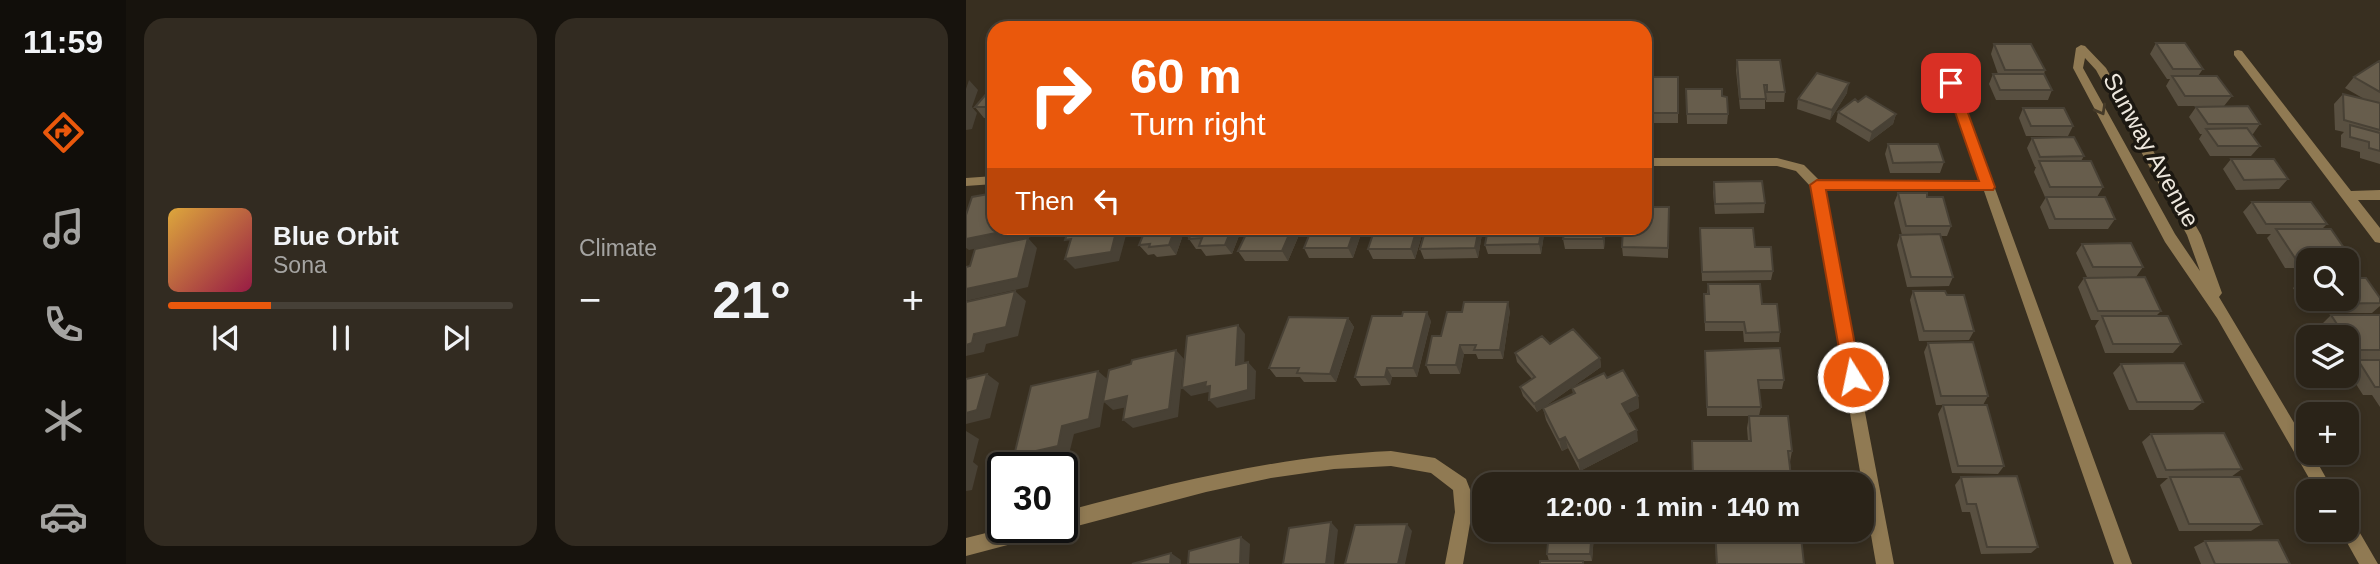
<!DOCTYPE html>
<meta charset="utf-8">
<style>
:root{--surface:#2a2318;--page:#322b21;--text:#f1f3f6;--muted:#a5a4a2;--line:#464037;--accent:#ea580c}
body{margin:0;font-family:Helvetica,sans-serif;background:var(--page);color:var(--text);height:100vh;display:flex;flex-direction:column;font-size:26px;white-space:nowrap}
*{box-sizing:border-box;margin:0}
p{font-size:23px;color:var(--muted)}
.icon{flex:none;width:38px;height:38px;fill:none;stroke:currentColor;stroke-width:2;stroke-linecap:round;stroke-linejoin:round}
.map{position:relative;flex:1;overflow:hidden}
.sheet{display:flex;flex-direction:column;gap:18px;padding:18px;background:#17130d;width:840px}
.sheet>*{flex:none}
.guide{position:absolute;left:21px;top:21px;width:665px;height:214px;border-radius:21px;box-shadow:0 4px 10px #0003,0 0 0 2px var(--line);background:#ea580c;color:#fff;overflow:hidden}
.tools{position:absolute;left:1330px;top:248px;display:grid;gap:14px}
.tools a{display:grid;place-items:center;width:63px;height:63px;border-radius:14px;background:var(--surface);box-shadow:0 4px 10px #0003,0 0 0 2px var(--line);font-size:35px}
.speed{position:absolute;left:21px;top:452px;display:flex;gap:14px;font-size:35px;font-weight:700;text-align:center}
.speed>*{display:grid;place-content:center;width:91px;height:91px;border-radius:50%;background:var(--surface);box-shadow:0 4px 10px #0003,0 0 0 2px var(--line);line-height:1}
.speed .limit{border:4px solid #111;border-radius:10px;background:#fff;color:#111}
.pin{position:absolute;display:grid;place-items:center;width:60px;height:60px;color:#fff;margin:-30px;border-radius:14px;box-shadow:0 4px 10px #0006}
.me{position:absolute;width:77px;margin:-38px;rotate:350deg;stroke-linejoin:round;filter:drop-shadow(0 0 5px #0008)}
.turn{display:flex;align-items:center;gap:24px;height:147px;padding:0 28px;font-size:32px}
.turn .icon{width:91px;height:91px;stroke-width:2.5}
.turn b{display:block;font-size:49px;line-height:60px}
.then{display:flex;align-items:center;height:66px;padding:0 28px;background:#0003;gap:14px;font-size:26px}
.big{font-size:52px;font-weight:700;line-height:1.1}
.sheet .widget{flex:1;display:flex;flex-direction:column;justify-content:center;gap:10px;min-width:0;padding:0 24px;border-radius:21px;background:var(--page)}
.song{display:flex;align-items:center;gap:21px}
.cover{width:84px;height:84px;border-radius:10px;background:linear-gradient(135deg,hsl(40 70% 55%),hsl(340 70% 35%))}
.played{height:7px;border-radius:4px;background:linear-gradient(90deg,var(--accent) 30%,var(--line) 30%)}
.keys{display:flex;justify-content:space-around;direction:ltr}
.heat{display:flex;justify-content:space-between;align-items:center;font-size:38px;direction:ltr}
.sheet .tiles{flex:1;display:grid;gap:18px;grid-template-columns:repeat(2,1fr)}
.trip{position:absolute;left:506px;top:472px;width:402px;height:70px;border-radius:21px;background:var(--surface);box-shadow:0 4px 10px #0003,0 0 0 2px var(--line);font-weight:700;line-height:70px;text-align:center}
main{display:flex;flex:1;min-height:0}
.dock{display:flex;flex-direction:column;width:126px;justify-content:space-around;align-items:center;background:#110e0a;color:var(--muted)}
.dock .icon{width:49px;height:49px}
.dock .on{color:var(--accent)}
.dock b{font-size:32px;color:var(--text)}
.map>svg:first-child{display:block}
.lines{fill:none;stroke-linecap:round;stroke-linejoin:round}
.lane{fill:#907a53;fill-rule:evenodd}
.street{fill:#907a53;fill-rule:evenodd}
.wall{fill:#595041}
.shaded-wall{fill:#484135}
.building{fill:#675d4c;stroke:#484135;stroke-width:2}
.oneway{stroke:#453a28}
.route{fill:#ea580c;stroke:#983908;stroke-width:2}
.labels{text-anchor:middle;stroke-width:7;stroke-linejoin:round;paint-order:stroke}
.street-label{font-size:24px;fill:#ede7dd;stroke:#1c1811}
</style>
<main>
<nav class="dock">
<b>11:59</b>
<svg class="icon on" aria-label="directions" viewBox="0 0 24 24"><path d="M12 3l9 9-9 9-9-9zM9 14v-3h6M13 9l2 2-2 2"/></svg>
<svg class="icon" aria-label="music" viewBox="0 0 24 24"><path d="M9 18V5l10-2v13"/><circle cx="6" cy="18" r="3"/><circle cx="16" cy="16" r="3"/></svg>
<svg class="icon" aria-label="phone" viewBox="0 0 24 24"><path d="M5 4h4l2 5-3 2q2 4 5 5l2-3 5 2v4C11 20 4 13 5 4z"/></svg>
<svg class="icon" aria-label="climate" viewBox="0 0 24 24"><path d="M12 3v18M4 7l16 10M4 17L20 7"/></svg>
<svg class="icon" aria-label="car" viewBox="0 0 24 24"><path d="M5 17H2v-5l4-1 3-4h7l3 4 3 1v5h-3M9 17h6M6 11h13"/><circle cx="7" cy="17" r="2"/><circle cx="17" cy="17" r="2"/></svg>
</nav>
<section class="sheet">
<div class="tiles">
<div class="widget">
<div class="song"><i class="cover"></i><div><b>Blue Orbit</b><p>Sona</p></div></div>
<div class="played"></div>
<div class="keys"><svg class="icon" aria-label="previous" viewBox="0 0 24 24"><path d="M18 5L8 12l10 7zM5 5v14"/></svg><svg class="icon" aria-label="pause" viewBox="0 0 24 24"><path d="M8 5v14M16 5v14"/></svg><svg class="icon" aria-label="next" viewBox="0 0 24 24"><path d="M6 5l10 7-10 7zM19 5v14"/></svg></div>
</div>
<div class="widget"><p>Climate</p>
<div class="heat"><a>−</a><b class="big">21°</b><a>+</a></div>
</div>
</div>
</section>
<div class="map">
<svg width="1414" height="564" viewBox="0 0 1414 564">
<rect width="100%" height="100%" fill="#382f20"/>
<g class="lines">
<path class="lane" d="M1272,50L1276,51L1385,191L1414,190V200H1392L1414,228V243L1409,242L1268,55V51Z
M976,54L981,57L1166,564H1148L1018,191L851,189L845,185L851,181L1014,182L971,57Z"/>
<path class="street" d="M1115,45L1119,46L1140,68L1235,235L1256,293L1253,297L1342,446V453H1346L1368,492H1351L1251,318L1199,242L1107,68L1110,48ZM1119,58L1130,70L1221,235L1234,271L1209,234L1117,68Z
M679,158H811L838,165L855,182L928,564H910L845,187L830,171L811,166H679Z
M28,176V184L0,186V178Z
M425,451L469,458L500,479L505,492L506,512L497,564H479L489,512L487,490L465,473L425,466L368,469L305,478L240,492L96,530L90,527H96V512C205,483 312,456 425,451Z
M1381,518L1387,521L1412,564H1393L1374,530H1381Z
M44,527H85L82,533L76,536L0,556V538Z"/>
</g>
<path class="wall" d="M1190,43L1237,69L1232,76L1266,96L1258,106H1212L1200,86L1204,79H1201L1184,54Z
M1028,44L1079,70L1078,74L1086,90L1082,100H1030L1023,84L1027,74H1032L1025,54Z
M771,60L819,92L818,102H800L799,95V109H774L770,70Z
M1414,61V164L1394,158V152L1375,147V135L1378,132L1369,130L1368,104L1377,94L1400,100L1379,88L1388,77Z
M679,77H712V123H679Z
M28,85V120L26,118H18L9,107Z
M720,89L756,96L762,114L761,124H721Z
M881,93L864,120L831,109L832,99Z
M892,102L930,114L927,124L903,142L870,122L872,112Z
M1230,107L1294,124L1287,134H1285L1294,146L1285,156H1244L1233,139L1236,134H1234L1223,117Z
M1057,108L1107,126L1102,136H1060L1053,118Z
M1066,138L1118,156L1115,161L1137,187L1131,197H1079L1068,172L1070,167H1069L1061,148Z
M922,144L978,162L974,173H924L919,154Z
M1265,159L1322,179L1313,189L1270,190L1257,169Z
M748,182L799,203L798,213L749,214L747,192Z
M932,193L961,197L985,226L981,236H975L987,277L983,286L941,287L931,245L934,235H936L928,203Z
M1080,197L1149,219L1142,229H1083L1074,207Z
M1286,202L1361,224L1356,229L1385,258L1381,262V261H1342V268H1319L1301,238L1305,234H1291L1277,212Z
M681,207H703L702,258L657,256L656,247Z
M180,228H276L266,254L240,256L235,249H230L218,232L210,255L191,257L188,254L182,255L173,245Z
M283,228H336L322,261H279L272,251Z
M397,228L387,258H343L338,248Z
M458,228L449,259H407L402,249Z
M517,228L512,258L458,259L454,249Z
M522,228H579L575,254H522L519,245Z
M599,228H640L638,249H599L597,239Z
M734,228L789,247L807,271L805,280L736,281Z
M1116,244L1177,267L1170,277H1121L1110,253Z
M1118,278L1195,311L1190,316L1215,344L1207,353H1139L1129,326L1133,320H1125L1112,287Z
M1337,278H1342V299L1414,298V306L1406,313H1343L1327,288Z
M742,284L796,304L814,332L813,342H778L777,331H739L738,294H741Z
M947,291L981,295L1008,331L1003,340L953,341L944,300Z
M544,311L537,359H512L510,354H498L494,374H464L460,365L475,336Z
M1365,315H1414V359H1381V338H1363L1355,325Z
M382,318L388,327L370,382H338L334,377H310L303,368Z
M465,321L451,377H426L424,385L395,386L389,377Z
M962,343L1022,396L1017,405H970L958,352Z
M584,344L634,358L635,367L571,412L557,396L554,387L566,379L551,362L549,353Z
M739,351L818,380L816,389H793L795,407L793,416H741Z
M1392,360H1414V407L1406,395H1397L1381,370V368Z
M1155,364L1237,402L1227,410H1163L1147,373Z
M641,378L672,396L673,408L662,413L672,441L614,471L602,448L596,451L580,420L577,408L607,394L606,388Z
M977,405L1038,466L1032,474L986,473L972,414Z
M783,416L826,451L824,462L826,485H727L726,441H782L781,428Z
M1185,434L1276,469L1265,477L1296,524L1285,531H1213L1194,485L1202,478H1191L1176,442Z
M995,477L1072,547L1065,553L1015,554L1004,512H996L989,485Z
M583,530H668V536L628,535L626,561H617L618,564L583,561L581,554Z
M749,530L810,538L838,564H750Z
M1239,541L1324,564H1235L1228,547Z"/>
<path class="shaded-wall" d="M3,80L12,90L6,107L11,113L6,129L0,130V89Z
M883,83L881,93L864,120L866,110Z
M930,114L927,124L903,142L906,132Z
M54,228H73L70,236L3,250L0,248V239Z
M151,228H162L153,261L109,269L99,259Z
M209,228H219L216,230L218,232L210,255L203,245Z
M266,228H276L266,254L259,245Z
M326,228H336L322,261L316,251Z
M389,228H397L387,258L382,248Z
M451,228H458L449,259L445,249Z
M513,228H517L512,258L509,248Z
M576,228H579L575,254L573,244Z
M638,228H640L638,249L637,239Z
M62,238L71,248L62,287L0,301V289Z
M49,291L60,301L52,336L20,344L18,352L0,356V345Z
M542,302L544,311L537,359L534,350Z
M461,312L465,321L451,377L447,368Z
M382,318L388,327L370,382L364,374Z
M272,325L279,334L278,374L270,365Z
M494,345L498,354L494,374L490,365Z
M210,350L218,359L212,417L167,428L157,420Z
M634,358L635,367L571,412L568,404Z
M282,362L290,371L289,399L251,408L243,400Z
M421,368L426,377L424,385L419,377Z
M132,371L171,405L147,410L138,402L134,427L108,434L103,454L60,464L48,456L96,426Z
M21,374L33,383L24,418L0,424V413Z
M240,382L252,395L243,392L225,396L216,388Z
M672,396L673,408L657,416L656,404Z
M671,430L672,441L614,471L612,461Z
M0,431L13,439L7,462L12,466L6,490L0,491Z
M599,437L602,448L596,451L593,440Z
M365,522L372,530L368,564H360Z
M441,524L446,531L439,564H432Z
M626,530L628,535L626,561L624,554Z
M275,537L284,544L283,564H274Z
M205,553L215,560V564H204Z"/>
<path class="building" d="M1190,43H1219L1237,69H1207Z
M1028,44H1065L1079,70H1039Z
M771,60H814L819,92H801V85H798L800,99H774Z
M1413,61H1414V92L1388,77Z
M851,73L883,83L866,110L832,99Z
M1027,74H1078L1086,90H1034Z
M1206,76H1251L1266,96H1219Z
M679,77H712V113H679Z
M28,85V107H9Z
M720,89H756V96L761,97L762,114H721Z
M1377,94L1414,103V130L1378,120Z
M900,96L930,114L906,132L872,112L889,99L892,102Z
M1282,106L1294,124H1242L1230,107Z
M28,107V114H23Z
M1057,108H1098L1107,126H1065Z
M1384,125L1414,133V151L1403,148V142L1384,137Z
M1281,128L1294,146H1252L1240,129Z
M1108,137L1118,156L1074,157L1066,138Z
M922,144H972L978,162L927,163Z
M1265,159H1308L1322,179L1278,180Z
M1073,161H1125L1137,187H1084Z
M796,181L799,203L749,204L748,182Z
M28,193V228H54L0,239V215L6,197Z
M679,193H680V207H703L702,248L656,247L657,228H679Z
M932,193H961V197H977L985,226H940Z
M1080,197H1139L1149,219H1089Z
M1286,202H1345L1361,224H1300Z
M103,228H151L145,252L99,259L105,239L99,240Z
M180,228H209L203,245L183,247L184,244L173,245Z
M218,228H266L259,245L233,246L236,238L223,239L226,230H216Z
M283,228H326L316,251H272Z
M346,228H389L382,248H338Z
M409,228H451L445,249H402Z
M460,228H513L509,248L454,249Z
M522,228H576L573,244L519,245Z
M599,228H638L637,239H597Z
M734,228H787L789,247H805L807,271L736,272Z
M1310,229H1365L1385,258H1329Z
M974,234L987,277H945L934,235Z
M62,238L52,278L0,289V267L4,266L9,249Z
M1165,243L1177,267H1127L1116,244Z
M1179,277L1195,311H1132L1118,278Z
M1337,278H1342V286Z
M1381,278H1400L1414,298V303L1354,304L1351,299H1381Z
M742,284H794L796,304H811L814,332L780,333L778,322H739L738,294H743Z
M49,291L40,327L8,334L6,343L0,345V302Z
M947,291H979L981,295H998L1008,331H958Z
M498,302H542L534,350H508L510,345H494L490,365H460L466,336H475L481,312H496Z
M437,312H461L447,368H421L419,377H389L406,316H436Z
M1365,315H1414V350H1388Z
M1136,316H1202L1215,344H1147Z
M323,317L382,318L364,374L331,373L333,368H303Z
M272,325L270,365L282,362V390L243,400L244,386L239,387L240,382L216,388L221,336Z
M607,329L634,358L568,404L554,387L569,377L549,353L576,336L584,344Z
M1007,342L1022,396H975L962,343Z
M814,348L818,380H792L795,407H741L739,351Z
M210,350L203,409L157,420L161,396L137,402L143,370L165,364L166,360Z
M1392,360H1414V387H1409Z
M1218,363L1237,402H1171L1155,364Z
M657,370L672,396L656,404L671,430L612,461L599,437L593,440L577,408L609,393L606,388L638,373L641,378Z
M132,371L123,419L96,426L92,446L48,456L65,386Z
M21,374L11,410L0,413V379Z
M977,405H1021L1038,466H992Z
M783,416H822L826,451H822L826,485H743V476H727L726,441H785Z
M1258,433L1276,469L1200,470L1185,434Z
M595,475H669V485H595Z
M1051,476L1072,547H1021L1010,504H1001L995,477Z
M1204,477H1274L1296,524H1223Z
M365,522L360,564H317L323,528Z
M441,524L432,564H379L389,525Z
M583,530H626L624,554H581Z
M749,530H809L810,538L835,537L838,564H751Z
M275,537L274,564H222L223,551Z
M1312,540L1324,564H1249L1239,541Z
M205,553L204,564H166Z
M574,561H617V564H574Z"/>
<defs><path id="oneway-chevron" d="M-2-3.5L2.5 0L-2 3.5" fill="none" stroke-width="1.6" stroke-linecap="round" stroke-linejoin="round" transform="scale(1.75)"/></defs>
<use class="oneway" href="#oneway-chevron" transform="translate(1135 110) rotate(61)"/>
<path class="route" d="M985,79L991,83L1029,187L1027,190H860L895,377L893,383L887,385L881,383L878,377L844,185L851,180L1013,181L979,83Z"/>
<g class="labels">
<g class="street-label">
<text transform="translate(1185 150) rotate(61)" y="8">Sunway Avenue</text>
</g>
</g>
</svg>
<div class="tools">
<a><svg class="icon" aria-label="search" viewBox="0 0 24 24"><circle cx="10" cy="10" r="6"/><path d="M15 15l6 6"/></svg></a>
<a><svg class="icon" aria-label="layers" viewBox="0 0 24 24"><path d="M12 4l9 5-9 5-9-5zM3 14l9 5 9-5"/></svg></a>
<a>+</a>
<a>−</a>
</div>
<div class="speed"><div class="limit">30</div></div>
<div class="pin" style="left:985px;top:83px;background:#d93025"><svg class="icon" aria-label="arrive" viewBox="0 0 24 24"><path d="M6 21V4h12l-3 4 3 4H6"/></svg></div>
<svg class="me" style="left:887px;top:377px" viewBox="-20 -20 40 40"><circle r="17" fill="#ea580c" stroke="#fff" stroke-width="3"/><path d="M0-11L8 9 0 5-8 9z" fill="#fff"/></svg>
<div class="trip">12:00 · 1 min · 140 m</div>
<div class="guide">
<div class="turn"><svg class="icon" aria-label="right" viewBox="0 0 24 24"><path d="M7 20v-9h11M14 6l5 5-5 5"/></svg><div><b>60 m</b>Turn right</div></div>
<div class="then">Then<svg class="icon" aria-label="left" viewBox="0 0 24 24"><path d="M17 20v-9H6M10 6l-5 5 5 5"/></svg></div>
</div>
</div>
</main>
